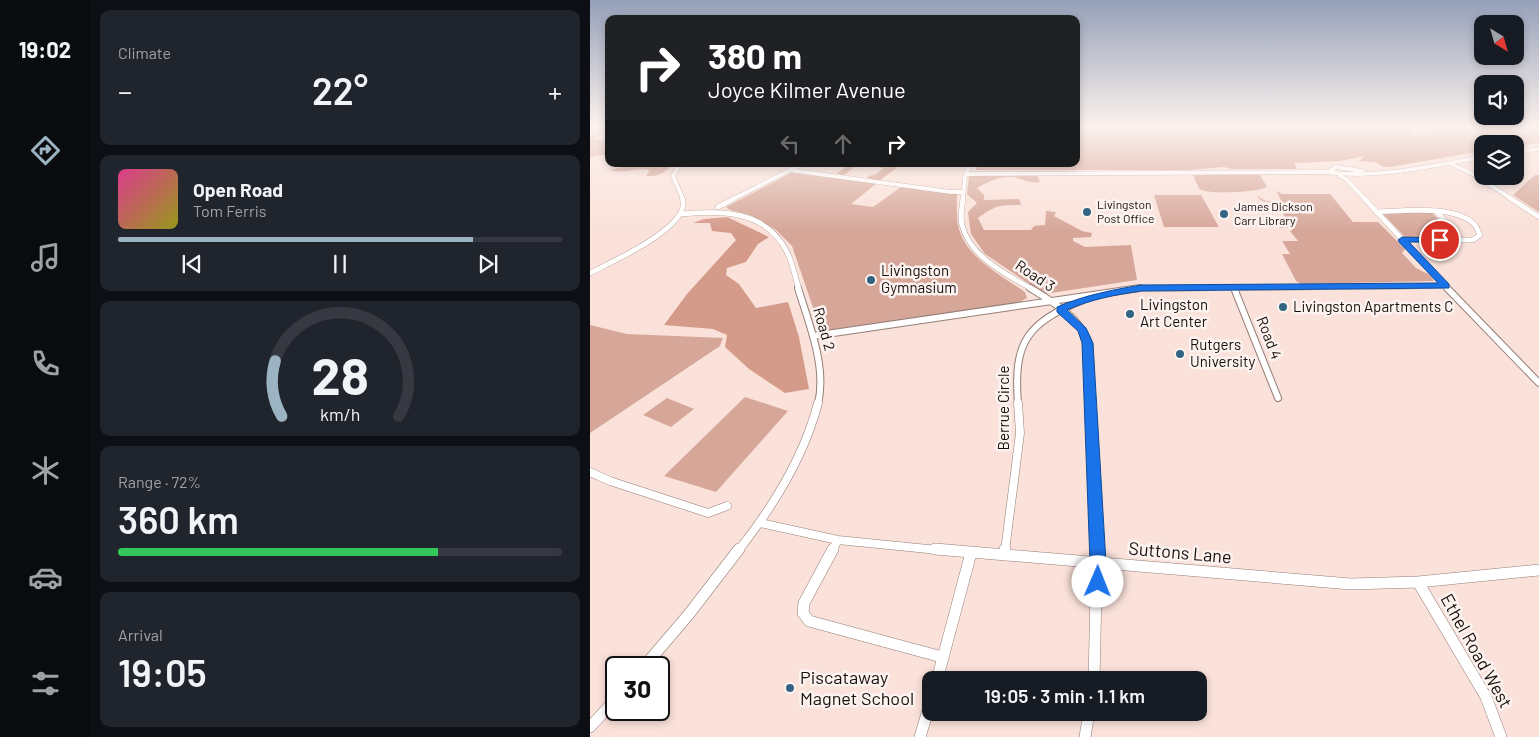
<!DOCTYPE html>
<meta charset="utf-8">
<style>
:root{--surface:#171b24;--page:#20242c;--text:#f1f3f6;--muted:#9ea1a6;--line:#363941;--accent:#9bb3c2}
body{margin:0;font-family:Barlow,sans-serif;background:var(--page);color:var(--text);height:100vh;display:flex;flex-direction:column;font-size:19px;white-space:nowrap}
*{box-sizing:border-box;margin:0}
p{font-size:16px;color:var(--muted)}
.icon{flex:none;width:28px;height:28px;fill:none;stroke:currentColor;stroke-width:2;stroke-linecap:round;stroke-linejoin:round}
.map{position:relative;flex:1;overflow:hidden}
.panel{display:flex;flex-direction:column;gap:10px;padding:10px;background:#0d0f14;width:500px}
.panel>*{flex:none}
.hud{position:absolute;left:15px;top:15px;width:475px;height:152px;border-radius:10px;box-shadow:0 2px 8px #0003;background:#202124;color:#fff;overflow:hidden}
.needle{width:32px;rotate:143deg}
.controls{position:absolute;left:884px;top:15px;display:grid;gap:10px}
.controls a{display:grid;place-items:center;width:50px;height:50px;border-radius:10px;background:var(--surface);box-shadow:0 2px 8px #0003;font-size:25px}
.speed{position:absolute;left:15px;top:656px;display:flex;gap:10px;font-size:25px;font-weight:700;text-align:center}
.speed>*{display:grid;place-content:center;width:65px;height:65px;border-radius:50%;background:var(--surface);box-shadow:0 2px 8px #0003;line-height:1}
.speed .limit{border:2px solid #111;border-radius:8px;background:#fff;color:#111}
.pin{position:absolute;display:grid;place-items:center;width:42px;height:42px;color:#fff;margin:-21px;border:2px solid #fff;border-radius:50%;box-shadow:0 1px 5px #0007}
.me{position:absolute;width:55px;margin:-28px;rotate:1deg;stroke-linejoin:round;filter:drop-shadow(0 0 4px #0008)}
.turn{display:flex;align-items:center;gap:18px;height:105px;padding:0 20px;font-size:22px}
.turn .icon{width:65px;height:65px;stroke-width:2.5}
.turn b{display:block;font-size:35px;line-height:42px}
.lanes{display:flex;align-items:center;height:48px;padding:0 20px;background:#0003;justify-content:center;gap:25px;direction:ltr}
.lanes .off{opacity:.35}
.big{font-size:38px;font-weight:600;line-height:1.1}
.panel .tile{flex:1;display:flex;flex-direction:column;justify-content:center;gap:8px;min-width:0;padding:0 18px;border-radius:10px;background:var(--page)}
.panel .dial{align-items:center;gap:0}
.dial svg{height:130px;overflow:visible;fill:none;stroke:var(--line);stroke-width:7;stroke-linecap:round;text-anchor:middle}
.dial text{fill:var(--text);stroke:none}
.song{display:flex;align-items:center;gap:15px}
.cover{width:60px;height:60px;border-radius:8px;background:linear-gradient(135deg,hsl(330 70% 55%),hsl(60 70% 35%))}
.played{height:5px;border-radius:2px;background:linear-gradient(90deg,var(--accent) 80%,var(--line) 80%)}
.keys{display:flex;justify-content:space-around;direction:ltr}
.heat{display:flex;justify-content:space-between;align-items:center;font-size:28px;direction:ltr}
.charge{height:8px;border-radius:4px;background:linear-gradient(90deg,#34c759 72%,var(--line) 0)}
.trip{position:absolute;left:332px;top:671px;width:285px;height:50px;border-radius:10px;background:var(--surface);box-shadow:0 2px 8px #0003;font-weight:600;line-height:50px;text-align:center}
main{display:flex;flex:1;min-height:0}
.dock{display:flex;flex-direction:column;width:90px;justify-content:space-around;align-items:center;background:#090b0e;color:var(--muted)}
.dock .icon{width:35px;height:35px}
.dock .active{color:var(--accent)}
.dock b{font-size:22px;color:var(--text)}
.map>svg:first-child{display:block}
.green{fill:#d6a799}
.forest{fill:#d49b8a}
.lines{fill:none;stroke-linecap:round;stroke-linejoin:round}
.stream{stroke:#b88171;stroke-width:1}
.minor-far4-casing{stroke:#957f78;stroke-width:4.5}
.minor-far3-casing{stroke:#957f78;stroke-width:5.5}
.minor-far2-casing{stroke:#957f78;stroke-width:8}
.minor-far1-casing{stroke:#957f78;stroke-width:9}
.minor-casing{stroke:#957f78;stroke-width:12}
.minor-far4{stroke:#fff;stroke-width:4}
.minor-far3{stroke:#fff;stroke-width:5}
.minor-far2{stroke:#fff;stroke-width:6}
.minor-far1{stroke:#fff;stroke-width:8}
.minor{stroke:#fff;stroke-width:11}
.route{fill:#1a73e8;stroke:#114b97}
.poi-dot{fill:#316582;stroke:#fcf2ef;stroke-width:2}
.labels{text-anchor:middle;stroke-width:5;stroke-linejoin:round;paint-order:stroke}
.far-poi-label{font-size:12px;fill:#18100d;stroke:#fcf2ef;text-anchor:start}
.poi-label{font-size:15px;fill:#18100d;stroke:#fcf2ef;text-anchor:start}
.street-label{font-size:15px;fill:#18100d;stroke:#fcf2ef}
.near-street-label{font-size:18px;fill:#18100d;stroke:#fcf2ef}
.near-poi-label{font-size:18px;fill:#18100d;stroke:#fcf2ef;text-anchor:start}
</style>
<main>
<nav class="dock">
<b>19:02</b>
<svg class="icon active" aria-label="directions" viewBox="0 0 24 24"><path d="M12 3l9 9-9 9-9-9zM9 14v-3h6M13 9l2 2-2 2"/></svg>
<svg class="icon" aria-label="music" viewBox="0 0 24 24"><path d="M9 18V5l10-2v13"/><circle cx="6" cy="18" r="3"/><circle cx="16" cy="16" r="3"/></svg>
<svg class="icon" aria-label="phone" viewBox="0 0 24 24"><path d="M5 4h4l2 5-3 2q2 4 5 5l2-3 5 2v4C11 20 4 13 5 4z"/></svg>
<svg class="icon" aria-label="climate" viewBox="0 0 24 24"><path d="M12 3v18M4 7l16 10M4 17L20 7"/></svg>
<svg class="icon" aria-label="car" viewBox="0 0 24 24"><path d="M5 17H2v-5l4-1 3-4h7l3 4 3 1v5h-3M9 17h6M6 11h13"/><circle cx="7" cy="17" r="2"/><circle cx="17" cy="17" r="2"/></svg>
<svg class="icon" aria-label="filters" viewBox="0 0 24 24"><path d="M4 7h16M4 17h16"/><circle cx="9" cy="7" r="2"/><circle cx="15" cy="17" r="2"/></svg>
</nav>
<section class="panel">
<div class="tile"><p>Climate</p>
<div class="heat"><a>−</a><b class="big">22°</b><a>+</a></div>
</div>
<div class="tile">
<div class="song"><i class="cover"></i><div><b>Open Road</b><p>Tom Ferris</p></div></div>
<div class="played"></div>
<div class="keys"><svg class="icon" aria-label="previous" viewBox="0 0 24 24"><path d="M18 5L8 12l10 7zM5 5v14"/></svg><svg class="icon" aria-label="pause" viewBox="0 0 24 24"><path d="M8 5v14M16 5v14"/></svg><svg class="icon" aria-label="next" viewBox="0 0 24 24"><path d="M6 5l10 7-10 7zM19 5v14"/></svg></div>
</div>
<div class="tile dial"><svg viewBox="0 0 100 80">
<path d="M14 69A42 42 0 1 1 86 69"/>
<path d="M14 69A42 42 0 0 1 10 35" stroke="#9bb3c2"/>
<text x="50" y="56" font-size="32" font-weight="700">28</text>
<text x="50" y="72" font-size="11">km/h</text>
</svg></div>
<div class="tile"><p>Range · 72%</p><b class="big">360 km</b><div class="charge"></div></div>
<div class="tile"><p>Arrival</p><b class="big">19:05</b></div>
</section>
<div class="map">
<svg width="949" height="737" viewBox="0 0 949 737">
<rect width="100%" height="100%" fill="#fae1d9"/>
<path class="green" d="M201,173L287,183L261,204L283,207L311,187L367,194C367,205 366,218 369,229C377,258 412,276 435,292L437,298L428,303L299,323L231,331L202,246L185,229L162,216L140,210L136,207Z
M379,175H447L450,182C439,184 432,178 422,177C409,176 397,182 387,188L394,195V200L429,199L431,205C409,205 406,205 388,218L394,230H441L444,226L455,225L456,211L466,212L464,216L492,231L502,233L501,237L483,238V241L495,247L541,245L547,280L454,294L395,254L381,234L378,212L387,203L377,194Z
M603,175H670L677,187C670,192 616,195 610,189C607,186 605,179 603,175Z
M945,175H949V212L923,195Z
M687,191L692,194H740L763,222H788L815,249L812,253L826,268L840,275L844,281L711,284L706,281L692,254H700L692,241H708L700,231H702L700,228H690L686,221L697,220L691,210H694L690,208L686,202C677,202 672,203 667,196L676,201H691Z
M564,195H611L629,227H574Z
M794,213H842L866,237L816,238L793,214Z
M0,325L37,334L133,338L130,346L0,433Z
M155,397L198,411L126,492L74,476Z
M77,398L104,409L81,427L53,415Z"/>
<path class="forest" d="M0,128H18L5,138L6,140H19V154L0,157Z
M486,128H827L822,132L825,136L828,132L841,129L948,128L946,129L949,131V143L925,146V144H892V151L800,167H794L785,162L769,161L775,156L750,161L704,163L707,169H641L634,167L597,170H386L387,164H486Z
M38,164H84C73,173 72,176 56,176L60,170C47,167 34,174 20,170L33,167Z
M260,164H312L289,181L277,179L279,176L286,174L294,168L267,165L253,176L247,173Z
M137,217L179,237L168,244L156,262L137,268L136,275L149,284L166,308L198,302L209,337L219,389L195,393L159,369L135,347L137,335L123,329L74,325L97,294L146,240L141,233L122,231L120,223H103L114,219Z"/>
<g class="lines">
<path class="stream" d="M0,143L10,142L19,146"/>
<defs>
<path id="minor-far4" d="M925,152L949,149
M90,164L83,176L93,199
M861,164L883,174L922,199
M199,170L361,192H373
M744,172L741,170L746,167L772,171
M376,174L736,172C788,179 841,166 892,157
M750,176L756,179L775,199
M143,199L212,164
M373,199L375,177L380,164"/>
<path id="minor-far3" d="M373,198C372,207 370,216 372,225C380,257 416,274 442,289
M774,198L858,289
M920,198L949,217
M128,207L145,198
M786,212C811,211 866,204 885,225C887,227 888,232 890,235L883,240H812
M847,212L869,237L868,239
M91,214C131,210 176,210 197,252C203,264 205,277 209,289
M0,273C19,263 104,226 92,198
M644,287L645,289
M541,289L855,286"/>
<path id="minor-far2" d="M208,288C219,324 237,367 228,404
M440,288C461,301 490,317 498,342C502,355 500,389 501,404
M644,288L688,398
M857,288L949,383
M223,336L550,288
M428,404C423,341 437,323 495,299"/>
<path id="minor-far1" d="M501,403L507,551
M0,472L20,481L118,513L137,506
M170,523L248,540L358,551
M148,551C183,507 214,457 228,403
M242,551L248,540
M415,551L430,433L428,403"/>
<path id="minor" d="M243,549L214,603L213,613L219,621L352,657
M345,549L761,584L828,582L949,570
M414,555L415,549
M828,582L896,697L911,737
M53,668L99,614L149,549
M347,680L381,553
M504,680L507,549
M0,727L26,699
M330,737L341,700
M495,737L499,712"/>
</defs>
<use href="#minor-far4" class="minor-far4-casing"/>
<use href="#minor-far3" class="minor-far3-casing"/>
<use href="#minor-far2" class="minor-far2-casing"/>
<use href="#minor-far1" class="minor-far1-casing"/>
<use href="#minor" class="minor-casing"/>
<use href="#minor-far4" class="minor-far4"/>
<use href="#minor-far3" class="minor-far3"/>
<use href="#minor-far2" class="minor-far2"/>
<use href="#minor-far1" class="minor-far1"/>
<use href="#minor" class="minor"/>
</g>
<linearGradient id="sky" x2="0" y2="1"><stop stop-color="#95a0b8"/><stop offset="0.55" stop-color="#fdf2ee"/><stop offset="1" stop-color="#fdf2ee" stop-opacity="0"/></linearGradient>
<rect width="949" height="231" fill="url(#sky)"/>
<path class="route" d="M812,237L852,238L854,240L850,242H819L859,284V288L551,291C525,295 502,299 477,310L496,328L503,343L516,563V582L513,588L508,590L502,588L499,582L500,563L492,343L488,331L467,312V307C495,295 522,290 551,285L848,283L809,242L808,240Z"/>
<g class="poi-dot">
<circle cx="497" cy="212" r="5"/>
<circle cx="634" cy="214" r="5"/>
<circle cx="281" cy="280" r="5"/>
<circle cx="693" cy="307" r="5"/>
<circle cx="540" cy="314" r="5"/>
<circle cx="590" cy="354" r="5"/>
<circle cx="200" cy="688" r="5"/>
</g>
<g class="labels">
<g class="far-poi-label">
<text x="507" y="209">Livingston<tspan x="507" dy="14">Post Office</tspan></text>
<text x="644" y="211">James Dickson<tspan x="644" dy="14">Carr Library</tspan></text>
</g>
<g class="poi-label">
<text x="291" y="276">Livingston<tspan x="291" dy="17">Gymnasium</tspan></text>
<text x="550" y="310">Livingston<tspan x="550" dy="17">Art Center</tspan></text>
<text x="703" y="312">Livingston Apartments C</text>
<text x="600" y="350">Rutgers<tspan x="600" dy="17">University</tspan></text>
</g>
<g class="street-label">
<text transform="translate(445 276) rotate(34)" y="5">Road 3</text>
<text transform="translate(234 329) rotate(74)" y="5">Road 2</text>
<text transform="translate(679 338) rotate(69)" y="5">Road 4</text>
<text transform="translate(414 408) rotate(-90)" y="5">Berrue Circle</text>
</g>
<g class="near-street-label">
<text transform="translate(590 553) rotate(5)" y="6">Suttons Lane</text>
<text transform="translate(886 651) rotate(61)" y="6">Ethel Road West</text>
</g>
<g class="near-poi-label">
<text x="210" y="684">Piscataway<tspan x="210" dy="21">Magnet School</tspan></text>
</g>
</g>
</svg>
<div class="controls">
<a><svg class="needle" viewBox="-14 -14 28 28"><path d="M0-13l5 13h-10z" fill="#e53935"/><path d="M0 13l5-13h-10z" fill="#9ea1a6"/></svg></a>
<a><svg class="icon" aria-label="sound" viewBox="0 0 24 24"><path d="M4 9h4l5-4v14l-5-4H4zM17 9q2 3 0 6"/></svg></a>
<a><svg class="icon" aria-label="layers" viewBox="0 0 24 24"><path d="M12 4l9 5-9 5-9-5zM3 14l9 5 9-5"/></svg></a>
</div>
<div class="speed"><div class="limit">30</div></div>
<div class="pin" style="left:850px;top:240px;background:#d93025"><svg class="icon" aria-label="arrive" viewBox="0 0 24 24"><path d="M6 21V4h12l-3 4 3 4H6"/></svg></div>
<svg class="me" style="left:508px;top:582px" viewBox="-20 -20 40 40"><circle r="19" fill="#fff"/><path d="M0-13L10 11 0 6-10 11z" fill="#1a73e8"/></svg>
<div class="trip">19:05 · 3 min · 1.1 km</div>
<div class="hud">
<div class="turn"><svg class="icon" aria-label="right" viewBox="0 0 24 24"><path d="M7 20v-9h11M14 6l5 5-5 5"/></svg><div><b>380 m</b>Joyce Kilmer Avenue</div></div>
<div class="lanes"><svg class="icon off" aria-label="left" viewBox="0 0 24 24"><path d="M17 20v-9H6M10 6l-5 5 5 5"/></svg><svg class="icon off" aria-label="ahead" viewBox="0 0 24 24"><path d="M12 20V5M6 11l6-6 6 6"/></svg><svg class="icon" aria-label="right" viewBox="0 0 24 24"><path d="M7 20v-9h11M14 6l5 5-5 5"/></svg></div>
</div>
</div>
</main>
